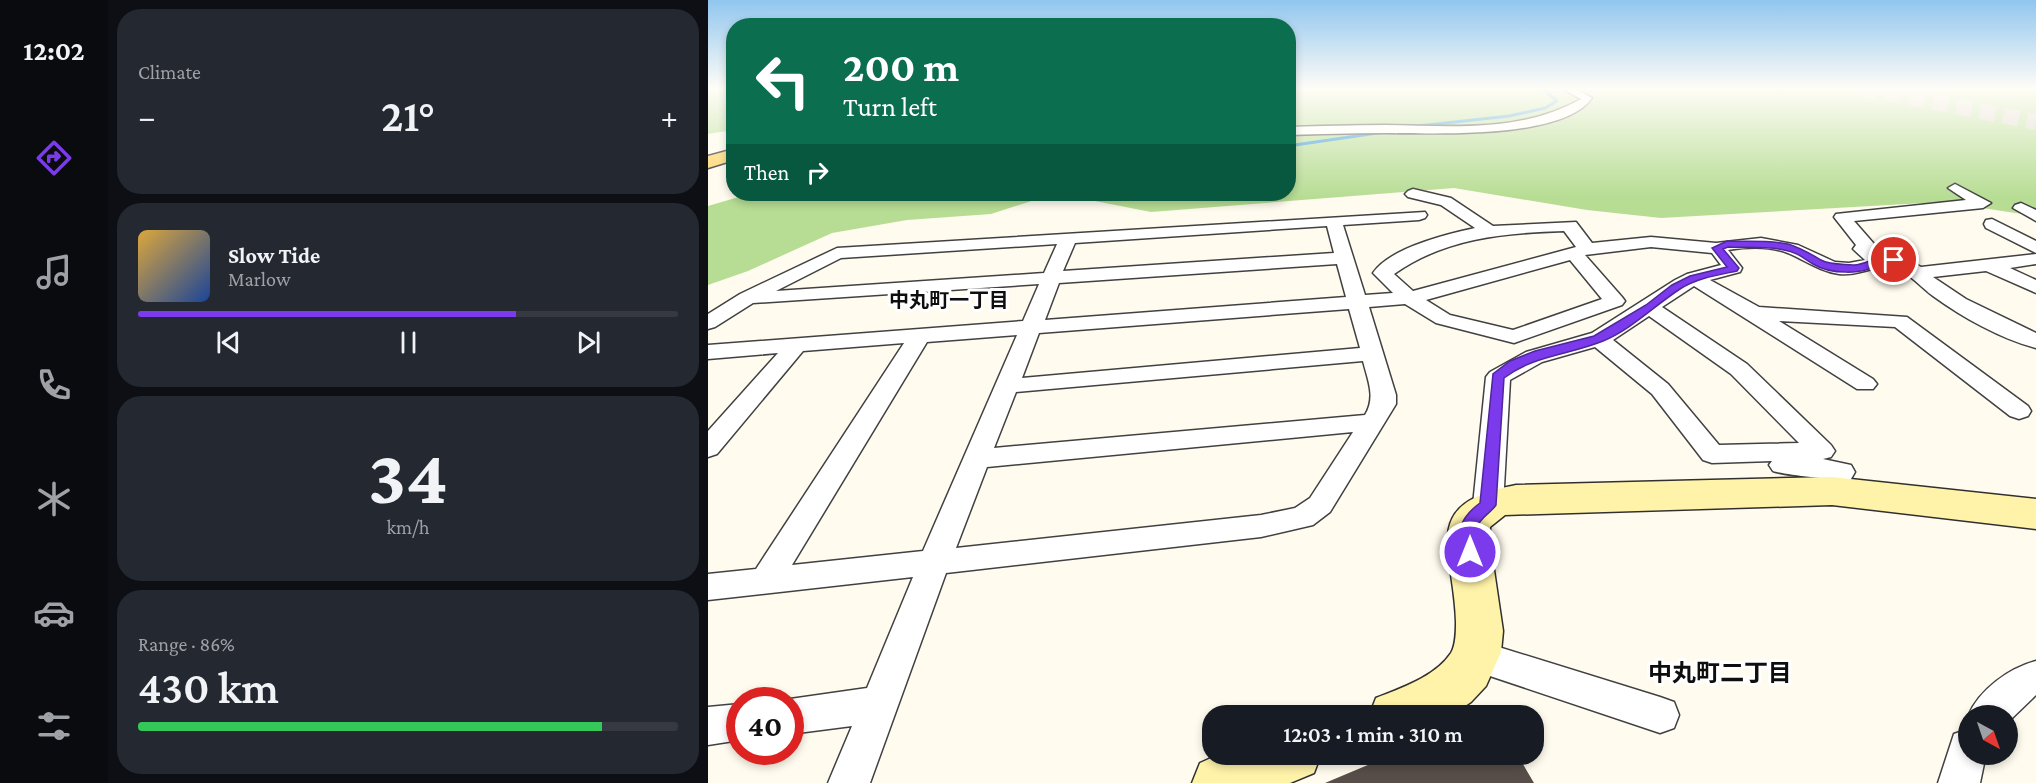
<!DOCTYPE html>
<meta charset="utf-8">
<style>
:root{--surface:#171b24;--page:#242831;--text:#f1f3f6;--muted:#9ea1a6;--line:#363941;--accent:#7c3aed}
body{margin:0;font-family:"Crimson Pro","Noto Sans JP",serif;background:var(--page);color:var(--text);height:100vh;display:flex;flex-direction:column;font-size:22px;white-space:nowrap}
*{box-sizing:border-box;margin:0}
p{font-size:20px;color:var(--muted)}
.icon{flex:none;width:33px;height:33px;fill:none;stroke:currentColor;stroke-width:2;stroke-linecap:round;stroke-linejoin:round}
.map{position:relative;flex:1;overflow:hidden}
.sheet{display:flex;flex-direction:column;gap:9px;padding:9px;background:#0d0f14;width:600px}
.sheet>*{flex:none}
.guide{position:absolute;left:18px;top:18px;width:570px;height:183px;border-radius:24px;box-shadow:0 3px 9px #0003;background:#0b6e4f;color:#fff;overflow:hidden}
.needle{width:39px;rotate:140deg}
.buttons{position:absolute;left:1250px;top:705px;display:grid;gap:12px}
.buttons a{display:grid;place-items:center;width:60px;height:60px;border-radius:50%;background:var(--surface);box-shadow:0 3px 9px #0003;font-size:30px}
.speed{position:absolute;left:18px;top:687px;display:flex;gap:12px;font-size:30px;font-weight:700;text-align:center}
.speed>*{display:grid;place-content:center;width:78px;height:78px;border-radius:50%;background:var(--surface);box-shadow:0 3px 9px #0003;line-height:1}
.speed .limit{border:9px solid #d22;background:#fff;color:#111}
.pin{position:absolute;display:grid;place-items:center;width:51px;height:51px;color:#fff;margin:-26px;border:3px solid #fff;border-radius:50%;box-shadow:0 2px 6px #0007}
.me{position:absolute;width:66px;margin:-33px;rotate:0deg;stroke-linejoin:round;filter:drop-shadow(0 0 4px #0008)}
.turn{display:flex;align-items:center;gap:21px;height:126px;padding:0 18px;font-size:27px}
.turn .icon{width:78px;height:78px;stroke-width:2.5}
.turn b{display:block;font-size:42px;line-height:51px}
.then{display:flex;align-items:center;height:57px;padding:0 18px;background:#0003;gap:12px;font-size:22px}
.big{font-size:45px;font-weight:600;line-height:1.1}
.sheet .tile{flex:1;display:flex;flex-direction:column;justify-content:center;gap:9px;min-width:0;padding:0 21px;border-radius:24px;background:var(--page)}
.sheet .dial{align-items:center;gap:0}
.dial b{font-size:78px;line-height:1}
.song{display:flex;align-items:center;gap:18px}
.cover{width:72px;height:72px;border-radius:9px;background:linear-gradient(135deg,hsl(40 70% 55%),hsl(220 70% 35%))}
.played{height:6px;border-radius:3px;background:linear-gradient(90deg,var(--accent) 70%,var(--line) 70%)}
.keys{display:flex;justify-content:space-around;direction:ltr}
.heat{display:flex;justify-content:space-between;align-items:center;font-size:33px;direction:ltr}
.charge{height:9px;border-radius:4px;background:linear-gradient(90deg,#34c759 86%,var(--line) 0)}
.trip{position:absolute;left:494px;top:705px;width:342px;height:60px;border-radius:24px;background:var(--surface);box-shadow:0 3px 9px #0003;font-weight:600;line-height:60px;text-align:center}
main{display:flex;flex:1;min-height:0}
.menu{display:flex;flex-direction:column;width:108px;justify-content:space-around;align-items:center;background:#090b0e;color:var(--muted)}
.menu .icon{width:42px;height:42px}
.menu .active{color:var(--accent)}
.menu b{font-size:27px;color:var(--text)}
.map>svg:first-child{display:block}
.forest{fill:#b7dd94}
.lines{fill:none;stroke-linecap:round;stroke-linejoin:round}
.stream{stroke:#3499d3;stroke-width:3}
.building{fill:#574e49}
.highway-tunnel{stroke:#dbd7cc;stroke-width:16;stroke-dasharray:16 8;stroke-linecap:butt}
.street-casing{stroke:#414141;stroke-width:3}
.secondary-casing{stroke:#303030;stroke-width:3}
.primary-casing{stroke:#1f1f1f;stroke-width:3}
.street{fill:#fff;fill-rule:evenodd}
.secondary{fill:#fff3a9;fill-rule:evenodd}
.primary{fill:#fed25f;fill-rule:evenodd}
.route{fill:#7c3aed;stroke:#51269a;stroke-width:1.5}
.labels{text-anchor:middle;stroke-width:6;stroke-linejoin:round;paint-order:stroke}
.neighbourhood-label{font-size:20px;font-weight:bold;fill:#0e0e0e;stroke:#fff}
.near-neighbourhood-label{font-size:24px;font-weight:bold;fill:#0e0e0e;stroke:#fff}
</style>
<main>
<nav class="menu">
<b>12:02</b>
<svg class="icon active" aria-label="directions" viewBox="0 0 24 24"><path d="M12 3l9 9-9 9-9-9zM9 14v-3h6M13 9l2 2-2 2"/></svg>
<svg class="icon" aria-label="music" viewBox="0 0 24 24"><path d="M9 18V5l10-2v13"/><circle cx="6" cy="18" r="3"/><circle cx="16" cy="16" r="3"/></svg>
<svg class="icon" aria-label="phone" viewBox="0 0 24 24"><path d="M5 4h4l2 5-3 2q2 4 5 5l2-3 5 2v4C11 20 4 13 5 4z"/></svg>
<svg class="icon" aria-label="climate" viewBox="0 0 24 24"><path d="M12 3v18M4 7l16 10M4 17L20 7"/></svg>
<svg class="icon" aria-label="car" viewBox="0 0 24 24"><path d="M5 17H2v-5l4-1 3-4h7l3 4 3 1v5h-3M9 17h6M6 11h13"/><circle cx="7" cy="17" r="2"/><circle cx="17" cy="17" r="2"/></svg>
<svg class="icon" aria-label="filters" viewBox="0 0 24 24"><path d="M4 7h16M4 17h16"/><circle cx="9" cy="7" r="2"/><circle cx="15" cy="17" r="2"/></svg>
</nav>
<section class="sheet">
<div class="tile"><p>Climate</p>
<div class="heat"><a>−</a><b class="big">21°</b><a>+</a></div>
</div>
<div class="tile">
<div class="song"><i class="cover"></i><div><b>Slow Tide</b><p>Marlow</p></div></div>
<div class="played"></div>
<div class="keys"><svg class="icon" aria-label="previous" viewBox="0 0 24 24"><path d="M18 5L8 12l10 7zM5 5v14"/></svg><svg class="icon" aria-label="pause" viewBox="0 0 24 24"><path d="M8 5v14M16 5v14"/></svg><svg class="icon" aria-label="next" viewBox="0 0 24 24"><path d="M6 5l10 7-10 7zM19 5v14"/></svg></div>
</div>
<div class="tile dial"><b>34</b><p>km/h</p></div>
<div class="tile"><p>Range · 86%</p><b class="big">430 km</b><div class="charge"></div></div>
</section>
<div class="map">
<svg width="1328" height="783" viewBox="0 0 1328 783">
<rect width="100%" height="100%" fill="#fffbee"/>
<path class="forest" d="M0,88H25V130L0,134Z
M581,88H1328V216L1234,202L953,218L879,210L746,188L443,212L351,194H580Z
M41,194H345L283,214L199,220L124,233L40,271L0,285V206Z"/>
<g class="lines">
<path class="stream" d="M701,127L801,116L837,108L849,101L834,88
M580,146L676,132"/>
</g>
<path class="building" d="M686,754H794L796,757L809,754L826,783H617Z"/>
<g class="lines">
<path class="highway-tunnel" d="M1154,88L1328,122"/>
<defs>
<path id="street" d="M853,88H866L884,98C855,140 724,133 677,133C645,133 613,134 580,135V127C613,126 645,125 678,125C744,126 813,133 873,99Z
M1247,184L1283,203L1275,208L1146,221L1167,245L1164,248C1179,259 1198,257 1213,267L1328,254V264L1302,268L1328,280V293L1278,271L1225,277L1258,299L1328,333V348C1293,339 1254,317 1225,296C1214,288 1205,277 1193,271C1172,260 1153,277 1131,274C1111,271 1097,260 1080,253C1062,246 1038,247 1020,250L1034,268L1032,272L1002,280L1051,307L1199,317L1320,406L1323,411L1320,416L1311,419L1302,416L1187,327L1071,321L1165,379L1169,384L1165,389H1149L986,286L954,307L1039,364L1123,445L1127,451L1123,457L1115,459L1143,465L1147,472L1143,479C1132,481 1077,475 1065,471L1061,465L1064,461L1004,463L995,460L944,394L887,347L834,362L802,380L795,505L790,512L780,515L770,512L765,505L778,377L782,372L818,352L884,333L967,280L979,274L1013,265L1004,253L943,247L877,255L914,297L917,301L914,305L806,343L728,323L697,304L661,307L688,395V404L622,512L605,525L553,537L238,573L162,783H120L144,726L82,734V700H75L159,688L205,577L0,600V574L48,569L196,343L95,351L9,454L0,457V431L70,353L0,359V345L315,321L331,284L45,303L7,327L0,329V314L32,294L129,248L717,212L719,215L717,218L711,220L635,225L657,295L685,293L665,273C682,248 739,234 767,228L733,205L700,197L697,194L700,191L705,189L743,198L785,226L868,222L884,243L943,237L1008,243L1053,238L1090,245L1127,262L1141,263L1157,260L1145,249L1148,245L1126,217L1128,214L1258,200L1240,188ZM619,226L626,253L355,271L367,243ZM856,231L868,247L705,291L686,274C737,238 795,233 856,231ZM349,244L336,273L68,291L133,258ZM862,260L894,299L805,330L742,315L718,300ZM629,264L638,297L337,320L351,283ZM641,309L652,348L314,378L331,333ZM941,316L1023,374L1091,443L1011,445L960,384L905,340ZM309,335L215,551L84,565L219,342ZM655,361C660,381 668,397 657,415L286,448L308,392ZM645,432L602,498L587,508L553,515L248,548L279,467Z
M1313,203L1328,210V221L1305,208L1307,205Z
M1284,219L1328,241V253L1278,228L1276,224L1278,220Z
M768,640L952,697L966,702L971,715L966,728L952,733L755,667L750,656L755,645Z
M1328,661V695L1299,723V716H1260C1271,690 1301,668 1328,661Z
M32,704V740L0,745V707Z
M1260,729V754H1278L1272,783H1230L1246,734Z"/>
<path id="secondary" d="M1124,477L1328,499V529L1124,505L797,515L782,527V543L795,631L793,652L778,686L763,702L742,716H661L668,698C693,688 727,677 743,653C748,645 748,631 748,622C746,548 709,504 808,485Z
M512,754H613L606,773L582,783H484L492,763Z"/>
<path id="primary" d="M26,149V160L0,168V156Z"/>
</defs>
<use href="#street" class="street-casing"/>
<use href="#secondary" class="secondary-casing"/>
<use href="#primary" class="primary-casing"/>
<use href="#street" class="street"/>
<use href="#secondary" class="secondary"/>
<use href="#primary" class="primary"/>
</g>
<linearGradient id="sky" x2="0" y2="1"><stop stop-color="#91c6ef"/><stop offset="0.45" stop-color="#fffdf7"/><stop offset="1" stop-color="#fffdf7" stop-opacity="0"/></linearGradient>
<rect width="1328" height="197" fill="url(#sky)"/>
<path class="route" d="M1019,241C1038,242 1061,240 1080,244C1093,248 1101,253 1113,260C1122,265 1134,264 1145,265C1160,266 1176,248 1192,260L1186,263H1171C1157,276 1121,274 1105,264C1095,258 1089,252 1076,250C1059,246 1038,248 1020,247L1015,249L1031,268L1029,271C1010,275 989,278 972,289C946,306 924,329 895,341C861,355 826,355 796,378L788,505C782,514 772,517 769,528C766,537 774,547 769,556H756C744,535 754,516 772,503L785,374L802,361L827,351L886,336L938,305L964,285L982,276L1019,267L1004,248Z"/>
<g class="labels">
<g class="neighbourhood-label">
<text x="241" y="307">中丸町一丁目</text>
</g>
<g class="near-neighbourhood-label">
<text x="1012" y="681">中丸町二丁目</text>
</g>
</g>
</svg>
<div class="buttons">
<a><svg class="needle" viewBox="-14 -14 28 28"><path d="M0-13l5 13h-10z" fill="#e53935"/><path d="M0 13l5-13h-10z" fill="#9ea1a6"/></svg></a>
</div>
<div class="speed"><div class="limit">40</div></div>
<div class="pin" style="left:1186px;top:260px;background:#d93025"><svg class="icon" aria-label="arrive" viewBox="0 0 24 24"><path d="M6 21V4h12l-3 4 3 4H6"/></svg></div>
<svg class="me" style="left:762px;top:552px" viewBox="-20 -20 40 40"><circle r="17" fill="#7c3aed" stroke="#fff" stroke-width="3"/><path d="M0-11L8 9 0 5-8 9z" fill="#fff"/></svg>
<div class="trip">12:03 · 1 min · 310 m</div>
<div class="guide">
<div class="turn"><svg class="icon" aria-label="left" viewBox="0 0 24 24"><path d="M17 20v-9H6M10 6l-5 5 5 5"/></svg><div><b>200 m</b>Turn left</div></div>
<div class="then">Then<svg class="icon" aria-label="right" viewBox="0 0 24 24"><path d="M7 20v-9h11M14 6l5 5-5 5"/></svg></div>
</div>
</div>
</main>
